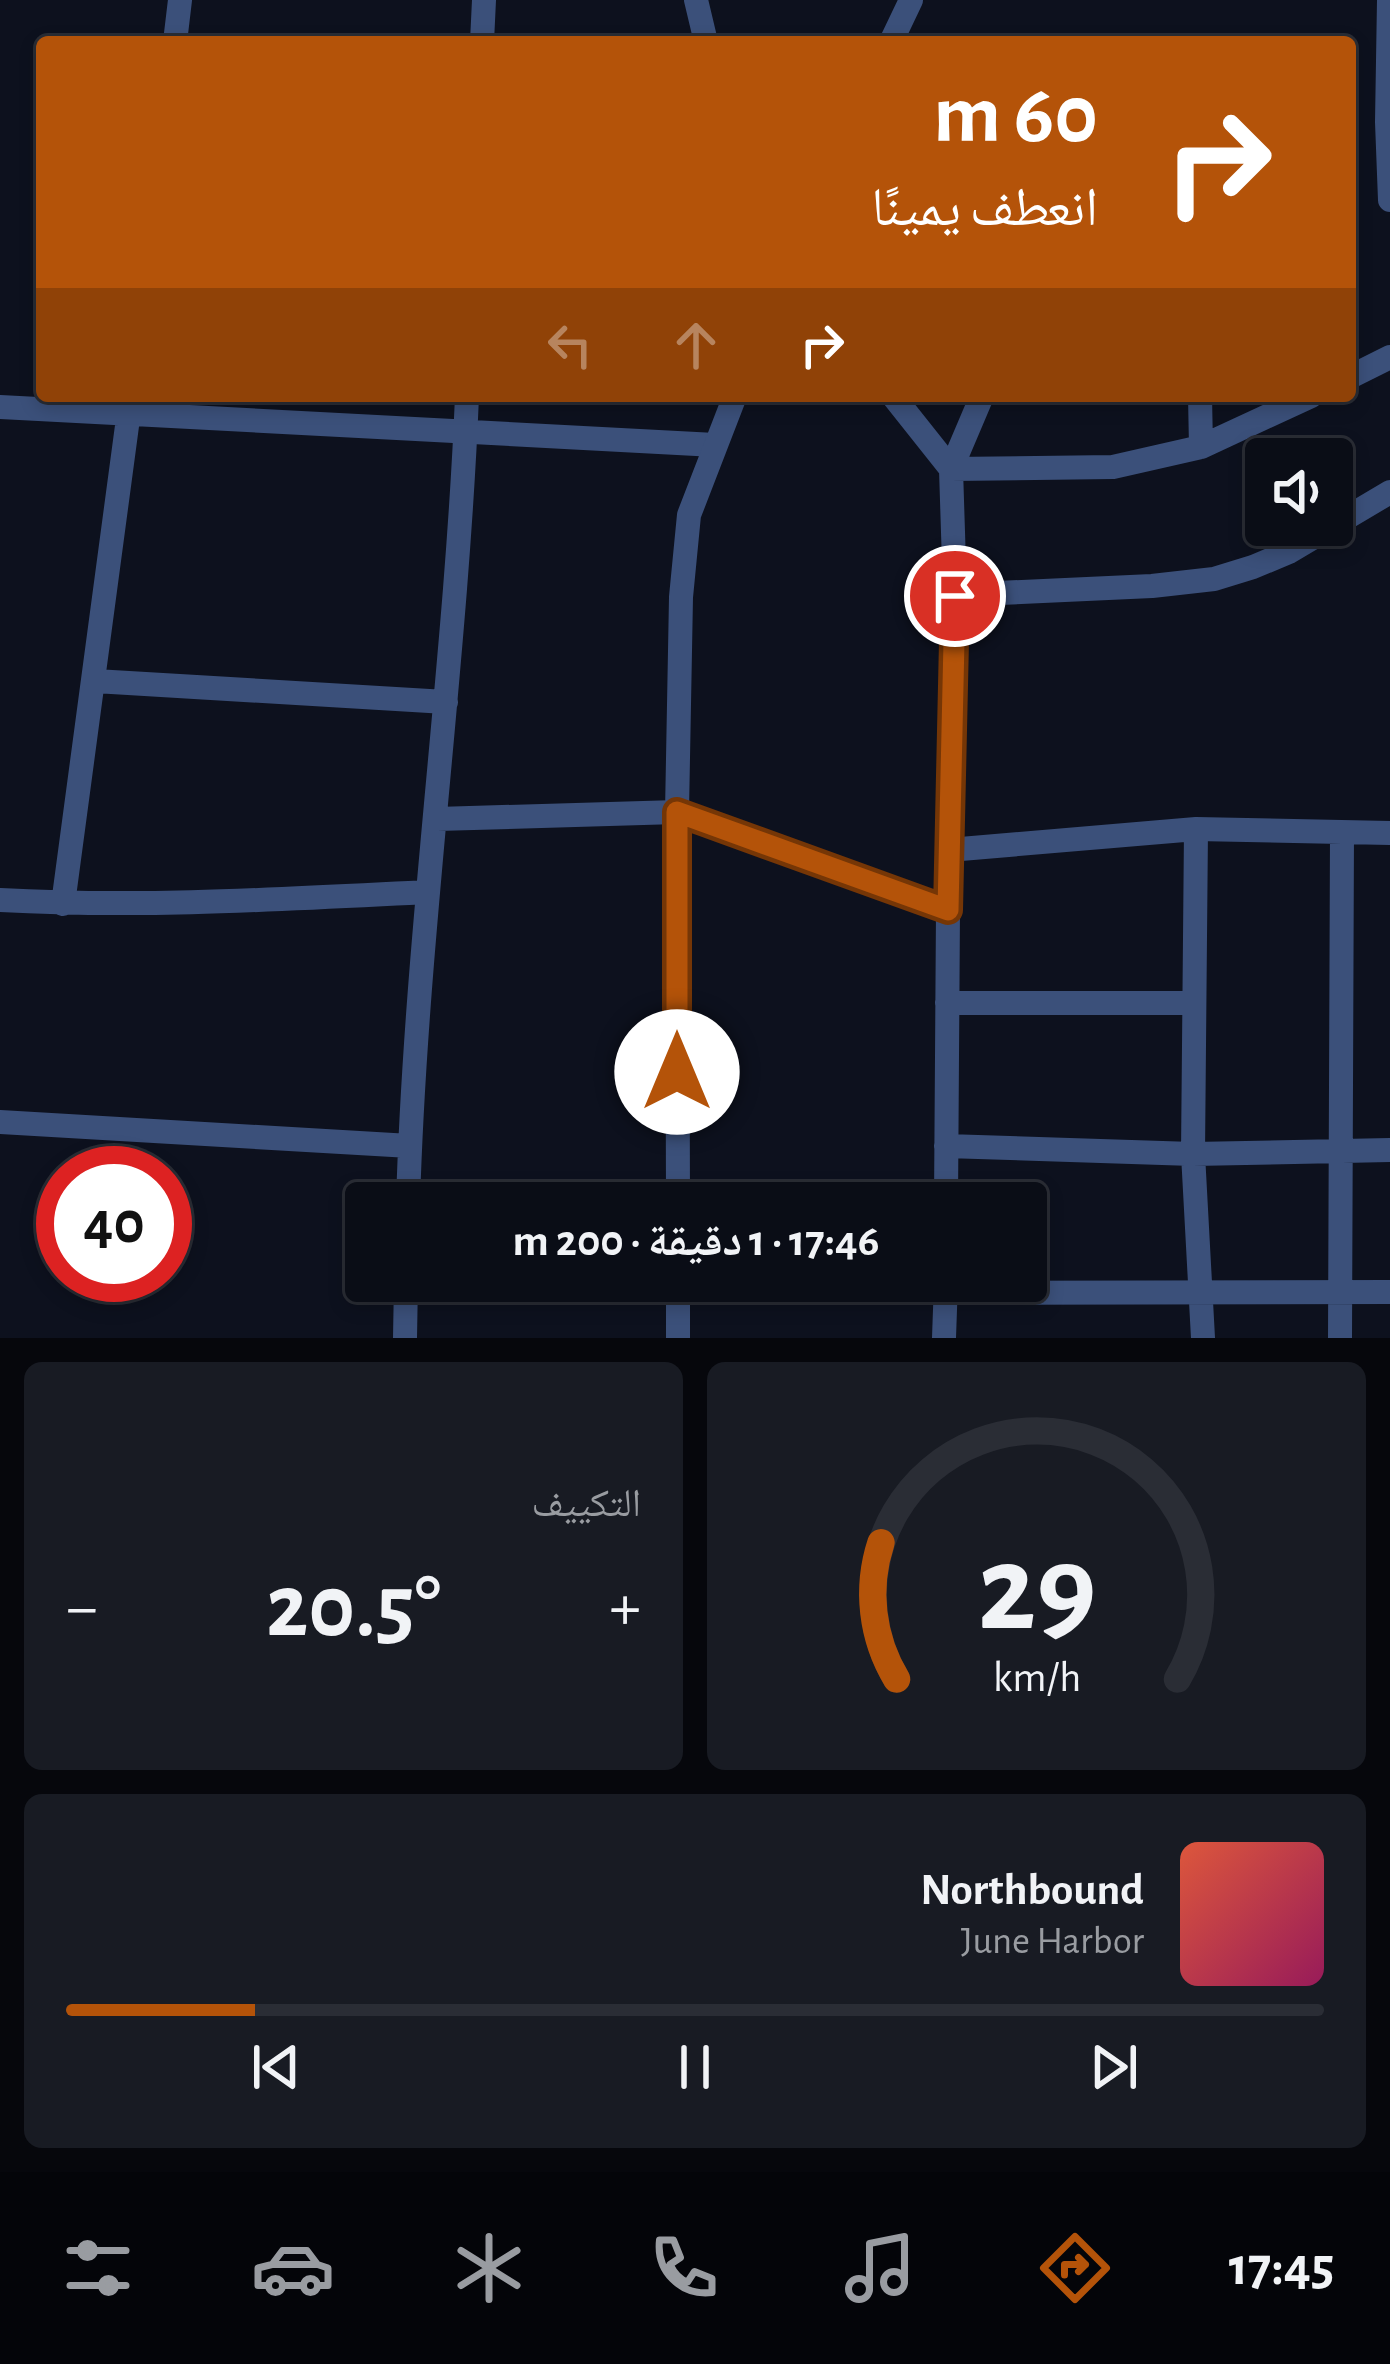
<!DOCTYPE html>
<html lang="ar">
<meta charset="utf-8">
<style>
:root{--surface:#0a0d16;--page:#181b23;--text:#f1f3f6;--muted:#999ca1;--line:#2a2d35;--accent:#b45309}
body{margin:0;font-family:"Alegreya Sans","Noto Naskh Arabic",sans-serif;background:var(--page);color:var(--text);direction:rtl;height:100vh;display:flex;flex-direction:column;font-size:45px;white-space:nowrap}
*{box-sizing:border-box;margin:0}
p{font-size:39px;color:var(--muted)}
.icon{flex:none;width:66px;height:66px;fill:none;stroke:currentColor;stroke-width:2;stroke-linecap:round;stroke-linejoin:round}
.map{position:relative;height:1338px;overflow:hidden;direction:ltr}
.sheet{display:flex;flex-direction:column;gap:24px;padding:24px;background:#06070c;flex:1}
.sheet>*{flex:none}
.guide{position:absolute;left:36px;top:36px;width:1320px;height:366px;border-radius:12px;box-shadow:0 6px 18px #0003,0 0 0 3px var(--line);direction:rtl;background:#b45309;color:#fff;overflow:hidden}
.controls{position:absolute;left:1245px;top:438px;display:grid;gap:24px}
.controls a{display:grid;place-items:center;width:108px;height:108px;border-radius:12px;background:var(--surface);box-shadow:0 6px 18px #0003,0 0 0 3px var(--line);font-size:60px}
.speed{position:absolute;left:36px;top:1146px;display:flex;gap:24px;font-size:60px;font-weight:700;text-align:center}
.speed>*{display:grid;place-content:center;width:156px;height:156px;border-radius:50%;background:var(--surface);box-shadow:0 6px 18px #0003,0 0 0 3px var(--line);line-height:1}
.speed .limit{border:18px solid #d22;background:#fff;color:#111}
.pin{position:absolute;display:grid;place-items:center;width:102px;height:102px;color:#fff;margin:-51px;border:6px solid #fff;border-radius:50%;box-shadow:0 3px 12px #0007}
.me{position:absolute;width:132px;margin:-66px;rotate:0deg;stroke-linejoin:round;filter:drop-shadow(0 0 9px #0008)}
.turn{display:flex;align-items:center;gap:42px;height:252px;padding:0 60px;font-size:54px}
.turn .icon{width:156px;height:156px;stroke-width:2.5}
.turn b{display:block;font-size:84px;line-height:102px}
.lanes{display:flex;align-items:center;height:114px;padding:0 60px;background:#0003;justify-content:center;gap:60px;direction:ltr}
.lanes .off{opacity:.35}
.big{font-size:90px;font-weight:700;line-height:1.1}
.sheet .tile{flex:1;display:flex;flex-direction:column;justify-content:center;gap:18px;min-width:0;padding:0 42px;border-radius:18px;background:var(--page)}
.sheet .dial{align-items:center;gap:0}
.dial svg{height:312px;overflow:visible;fill:none;stroke:var(--line);stroke-width:7;stroke-linecap:round;text-anchor:middle}
.dial text{fill:var(--text);stroke:none}
.song{display:flex;align-items:center;gap:36px}
.cover{width:144px;height:144px;border-radius:18px;background:linear-gradient(135deg,hsl(10 70% 55%),hsl(330 70% 35%))}
.played{height:12px;border-radius:6px;background:linear-gradient(90deg,var(--accent) 15%,var(--line) 15%)}
.keys{display:flex;justify-content:space-around;direction:ltr}
.heat{display:flex;justify-content:space-between;align-items:center;font-size:66px;direction:ltr}
.sheet .tiles{flex:1;display:grid;gap:24px;grid-template-columns:1fr 1fr}
.tile:last-child{grid-column:span 2}
.trip{position:absolute;left:345px;top:1182px;width:702px;height:120px;border-radius:12px;background:var(--surface);box-shadow:0 6px 18px #0003,0 0 0 3px var(--line);font-weight:700;line-height:120px;text-align:center;direction:rtl}
.tabs{display:flex;height:192px;justify-content:space-around;align-items:center;background:#040509;color:var(--muted)}
.tabs .icon{width:84px;height:84px}
.tabs .on{color:var(--accent)}
.tabs b{font-size:54px;color:var(--text)}
.map>svg:first-child{display:block}
.lines{fill:none;stroke-linecap:round;stroke-linejoin:round}
.minor{stroke:#3b507a;stroke-width:24}
.tertiary{stroke:#3b507a;stroke-width:24}
.route-casing{stroke:#753606;stroke-width:30}
.route{stroke:#b45309;stroke-width:21}
</style>
<div class="map">
<svg width="1390" height="1338" viewBox="0 0 1390 1338">
<rect width="100%" height="100%" fill="#0d111e"/>
<g class="lines">
<path class="minor" d="M696,0L706,42
M1389,0L1387,122L1390,200
M175,42L180,0
M482,42L484,0
M1350,377L1390,357
M893,396L951,469L955,595L1152,586L1214,579L1253,567L1289,552L1390,492
M982,396L951,469L1113,467L1201,447
M1200,396L1201,447L1311,396
M0,407L715,445
M95,681L446,702
M437,819L677,812L948,910
M1196,829L1193,1154L1203,1338
M949,850L1196,829L1390,833
M0,900C143,908 285,899 428,892
M63,904L131,396
M947,1003H1194
M0,1122L410,1146
M946,1146L1193,1154L1390,1150
M408,1203C416,933 456,666 467,396
M946,1203L948,910L955,595
M946,1293L1390,1292
M405,1338L406,1281
M944,1338L946,1281
M1340,1338L1342,833"/>
<path class="tertiary" d="M891,42L911,0
M678,1203L677,812L681,597L689,515L735,396
M678,1281V1338"/>
</g>
<g class="lines">
<defs>
<path id="route" d="M677,1072V812L948,910L955,596"/>
</defs>
<use href="#route" class="route-casing"/>
<use href="#route" class="route"/>
</g>
</svg>
<div class="controls">
<a><svg class="icon" aria-label="sound" viewBox="0 0 24 24"><path d="M4 9h4l5-4v14l-5-4H4zM17 9q2 3 0 6"/></svg></a>
</div>
<div class="speed"><div class="limit">40</div></div>
<div class="pin" style="left:955px;top:596px;background:#d93025"><svg class="icon" aria-label="arrive" viewBox="0 0 24 24"><path d="M6 21V4h12l-3 4 3 4H6"/></svg></div>
<svg class="me" style="left:677px;top:1072px" viewBox="-20 -20 40 40"><circle r="19" fill="#fff"/><path d="M0-13L10 11 0 6-10 11z" fill="#b45309"/></svg>
<div class="trip">17:46 · 1 دقيقة · 200 m</div>
<div class="guide">
<div class="turn"><svg class="icon" aria-label="right" viewBox="0 0 24 24"><path d="M7 20v-9h11M14 6l5 5-5 5"/></svg><div><b>60 m</b>انعطف يمينًا</div></div>
<div class="lanes"><svg class="icon off" aria-label="left" viewBox="0 0 24 24"><path d="M17 20v-9H6M10 6l-5 5 5 5"/></svg><svg class="icon off" aria-label="ahead" viewBox="0 0 24 24"><path d="M12 20V5M6 11l6-6 6 6"/></svg><svg class="icon" aria-label="right" viewBox="0 0 24 24"><path d="M7 20v-9h11M14 6l5 5-5 5"/></svg></div>
</div>
</div>
<section class="sheet">
<div class="tiles">
<div class="tile dial"><svg viewBox="0 0 100 80">
<path d="M14 69A42 42 0 1 1 86 69"/>
<path d="M14 69A42 42 0 0 1 10 34" stroke="#b45309"/>
<text x="50" y="56" font-size="32" font-weight="700">29</text>
<text x="50" y="72" font-size="11">km/h</text>
</svg></div>
<div class="tile"><p>التكييف</p>
<div class="heat"><a>−</a><b class="big">20.5°</b><a>+</a></div>
</div>
<div class="tile">
<div class="song"><i class="cover"></i><div><b>Northbound</b><p>June Harbor</p></div></div>
<div class="played"></div>
<div class="keys"><svg class="icon" aria-label="previous" viewBox="0 0 24 24"><path d="M18 5L8 12l10 7zM5 5v14"/></svg><svg class="icon" aria-label="pause" viewBox="0 0 24 24"><path d="M8 5v14M16 5v14"/></svg><svg class="icon" aria-label="next" viewBox="0 0 24 24"><path d="M6 5l10 7-10 7zM19 5v14"/></svg></div>
</div>
</div>
</section>
<nav class="tabs">
<b>17:45</b>
<svg class="icon on" aria-label="directions" viewBox="0 0 24 24"><path d="M12 3l9 9-9 9-9-9zM9 14v-3h6M13 9l2 2-2 2"/></svg>
<svg class="icon" aria-label="music" viewBox="0 0 24 24"><path d="M9 18V5l10-2v13"/><circle cx="6" cy="18" r="3"/><circle cx="16" cy="16" r="3"/></svg>
<svg class="icon" aria-label="phone" viewBox="0 0 24 24"><path d="M5 4h4l2 5-3 2q2 4 5 5l2-3 5 2v4C11 20 4 13 5 4z"/></svg>
<svg class="icon" aria-label="climate" viewBox="0 0 24 24"><path d="M12 3v18M4 7l16 10M4 17L20 7"/></svg>
<svg class="icon" aria-label="car" viewBox="0 0 24 24"><path d="M5 17H2v-5l4-1 3-4h7l3 4 3 1v5h-3M9 17h6M6 11h13"/><circle cx="7" cy="17" r="2"/><circle cx="17" cy="17" r="2"/></svg>
<svg class="icon" aria-label="filters" viewBox="0 0 24 24"><path d="M4 7h16M4 17h16"/><circle cx="9" cy="7" r="2"/><circle cx="15" cy="17" r="2"/></svg>
</nav>
